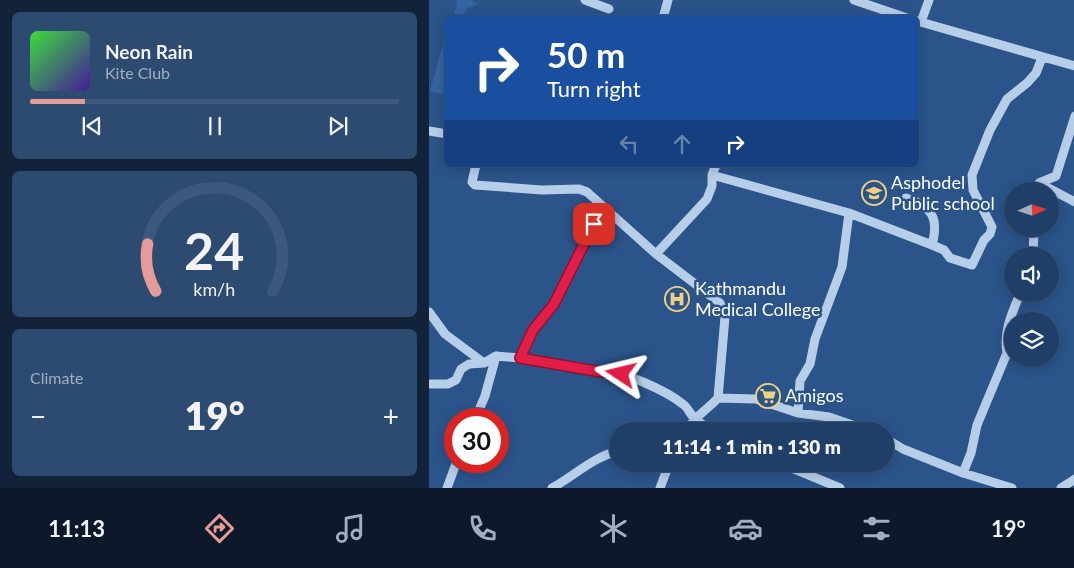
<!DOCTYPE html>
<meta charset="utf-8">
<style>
:root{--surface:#203f68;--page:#2d4a71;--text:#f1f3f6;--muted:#a2afc0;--line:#3d587c;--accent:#e69b98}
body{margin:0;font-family:Lato,sans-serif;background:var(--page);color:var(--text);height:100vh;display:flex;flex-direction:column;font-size:19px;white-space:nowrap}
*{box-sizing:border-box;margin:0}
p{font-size:16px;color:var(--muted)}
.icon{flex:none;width:28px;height:28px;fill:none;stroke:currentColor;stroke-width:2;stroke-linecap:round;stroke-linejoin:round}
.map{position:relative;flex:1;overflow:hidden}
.details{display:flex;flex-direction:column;gap:12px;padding:12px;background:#122339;width:429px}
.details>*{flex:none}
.guide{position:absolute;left:15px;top:15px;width:475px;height:152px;border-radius:8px;box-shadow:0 2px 12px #0003,0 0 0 1px var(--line);background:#1a4fa0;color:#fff;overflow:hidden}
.needle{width:32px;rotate:87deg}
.controls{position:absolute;left:575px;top:182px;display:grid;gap:10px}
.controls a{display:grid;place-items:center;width:55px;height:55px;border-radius:50%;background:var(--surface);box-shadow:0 2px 12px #0003,0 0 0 1px var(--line);font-size:25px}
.speed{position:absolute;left:15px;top:408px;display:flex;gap:10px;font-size:25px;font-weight:700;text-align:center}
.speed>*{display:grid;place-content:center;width:65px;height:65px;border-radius:50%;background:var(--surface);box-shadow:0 2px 12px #0003,0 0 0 1px var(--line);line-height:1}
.speed .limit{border:8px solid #d22;background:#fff;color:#111}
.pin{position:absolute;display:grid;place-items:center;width:42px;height:42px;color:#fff;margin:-21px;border-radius:10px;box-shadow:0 2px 8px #0006}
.me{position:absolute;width:55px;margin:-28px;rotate:280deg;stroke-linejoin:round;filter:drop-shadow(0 0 4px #0008)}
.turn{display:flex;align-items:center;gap:18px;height:105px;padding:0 20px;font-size:22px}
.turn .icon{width:65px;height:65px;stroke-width:2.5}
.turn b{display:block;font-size:35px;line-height:42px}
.lanes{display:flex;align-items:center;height:48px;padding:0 20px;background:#0003;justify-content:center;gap:25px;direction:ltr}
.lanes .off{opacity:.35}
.big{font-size:38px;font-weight:800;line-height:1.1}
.details .widget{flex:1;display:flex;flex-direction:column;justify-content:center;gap:8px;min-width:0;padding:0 18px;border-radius:8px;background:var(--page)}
.details .dial{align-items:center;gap:0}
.dial svg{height:130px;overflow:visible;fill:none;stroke:var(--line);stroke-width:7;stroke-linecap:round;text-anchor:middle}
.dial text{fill:var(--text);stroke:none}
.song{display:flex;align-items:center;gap:15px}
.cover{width:60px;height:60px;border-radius:8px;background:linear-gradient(135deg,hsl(120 70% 55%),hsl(260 70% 35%))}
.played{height:5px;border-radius:2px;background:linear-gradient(90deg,var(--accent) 15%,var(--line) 15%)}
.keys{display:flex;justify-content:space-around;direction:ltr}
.heat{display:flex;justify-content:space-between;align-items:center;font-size:28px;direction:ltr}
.trip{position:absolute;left:180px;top:422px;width:285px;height:50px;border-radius:25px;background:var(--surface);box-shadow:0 2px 12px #0003,0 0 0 1px var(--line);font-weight:800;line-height:50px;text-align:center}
.tab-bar{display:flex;height:80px;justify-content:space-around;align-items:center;background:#0d192a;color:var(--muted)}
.tab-bar .icon{width:35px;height:35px}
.tab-bar .active{color:var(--accent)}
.tab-bar b{font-size:22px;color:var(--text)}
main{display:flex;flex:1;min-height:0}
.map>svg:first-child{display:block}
.green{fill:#3465a1}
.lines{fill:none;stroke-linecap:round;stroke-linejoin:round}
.minor{stroke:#b7cee9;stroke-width:9}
.route-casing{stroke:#92132f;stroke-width:12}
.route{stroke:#e11d48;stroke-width:9}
.labels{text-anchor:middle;stroke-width:5;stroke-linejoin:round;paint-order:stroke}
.poi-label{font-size:18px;fill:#fff;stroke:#2a548a;text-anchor:start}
</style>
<main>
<section class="details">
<div class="widget">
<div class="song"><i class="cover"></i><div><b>Neon Rain</b><p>Kite Club</p></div></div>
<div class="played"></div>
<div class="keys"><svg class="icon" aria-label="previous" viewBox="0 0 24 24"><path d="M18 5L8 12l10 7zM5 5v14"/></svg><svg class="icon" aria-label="pause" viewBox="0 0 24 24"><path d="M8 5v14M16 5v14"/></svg><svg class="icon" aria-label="next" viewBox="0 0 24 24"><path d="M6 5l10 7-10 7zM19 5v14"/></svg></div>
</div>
<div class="widget dial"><svg viewBox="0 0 100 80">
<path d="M14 69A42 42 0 1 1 86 69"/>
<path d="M14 69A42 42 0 0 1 9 40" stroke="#e69b98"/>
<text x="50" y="56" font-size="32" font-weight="700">24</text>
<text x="50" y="72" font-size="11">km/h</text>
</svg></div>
<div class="widget"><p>Climate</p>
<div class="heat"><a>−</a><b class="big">19°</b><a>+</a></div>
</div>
</section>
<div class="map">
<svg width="646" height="488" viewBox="0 0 646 488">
<rect width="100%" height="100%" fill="#2a548a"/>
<path class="green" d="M27,0H44V2L50,4L37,9L34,17H24L28,3Z
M17,39L18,95H17L1,91L14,44Z"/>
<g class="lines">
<path class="minor" d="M156,0L180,9
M425,0L478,18
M234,18L239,0
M488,21L646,66
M492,22L500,0
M0,131L18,134
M47,165L43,182L46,185L113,190L150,189L158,192L227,254L291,303L296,317L289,398
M283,175L420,213L503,245L515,250L521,258L543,265L555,240L561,234L563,227L544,190L543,175L561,130L578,99L598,83L607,73L613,58
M610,183L646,202
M609,191L610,183L627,176L646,116
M477,198C504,206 510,219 503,245
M227,254L278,199L283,186V175L287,165
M604,256L605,229
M0,312L16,334L55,363
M91,358L104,330L125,304L173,207
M0,384H19L27,380L32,369L40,364L55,363L67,356L91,358L172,372C193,370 238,391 255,405C259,408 261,414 265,418C270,423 278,427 284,431
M289,398L327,399L369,413L400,417L441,431
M369,413L371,381L381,364L386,339L413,267L420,213
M46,419L56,396L67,356
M257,431C265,417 278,410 289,398
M456,438L474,449L534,473L583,488
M353,464L411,488
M534,473L542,453L548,425L578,353C574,332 583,313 591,294
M18,488L28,461
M123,488C145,476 164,457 189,451
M231,488L240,464
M632,488L646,479"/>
</g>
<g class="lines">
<defs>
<path id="route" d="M165,224L125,304L104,330L91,358L172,372L182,371L192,374"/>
</defs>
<use href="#route" class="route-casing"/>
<use href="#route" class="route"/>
</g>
<defs>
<symbol id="school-ring" viewBox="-11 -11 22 22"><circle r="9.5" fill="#2a548a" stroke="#f0cf7f" stroke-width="1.5"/><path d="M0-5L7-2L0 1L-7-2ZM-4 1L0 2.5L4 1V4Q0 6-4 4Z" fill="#f0cf7f"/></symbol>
<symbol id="hospital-ring" viewBox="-11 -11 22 22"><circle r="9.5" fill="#2a548a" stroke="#f0cf7f" stroke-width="1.5"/><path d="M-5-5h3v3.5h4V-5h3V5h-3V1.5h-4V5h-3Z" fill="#f0cf7f"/></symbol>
<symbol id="supermarket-ring" viewBox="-11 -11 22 22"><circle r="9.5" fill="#2a548a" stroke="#f0cf7f" stroke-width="1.5"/><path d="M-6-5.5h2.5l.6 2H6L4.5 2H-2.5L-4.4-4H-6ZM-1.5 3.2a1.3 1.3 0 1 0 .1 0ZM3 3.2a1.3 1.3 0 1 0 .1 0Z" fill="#f0cf7f"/></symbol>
</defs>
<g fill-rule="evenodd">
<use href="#school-ring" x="431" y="179" width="28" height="28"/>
<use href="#hospital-ring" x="234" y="285" width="28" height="28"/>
<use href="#supermarket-ring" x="325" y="382" width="28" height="28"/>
</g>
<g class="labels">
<g class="poi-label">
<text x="462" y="189">Asphodel<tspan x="462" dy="21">Public school</tspan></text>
<text x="266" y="295">Kathmandu<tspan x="266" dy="21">Medical College</tspan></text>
<text x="356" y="402">Amigos</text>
</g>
</g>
</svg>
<div class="controls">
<a><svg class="needle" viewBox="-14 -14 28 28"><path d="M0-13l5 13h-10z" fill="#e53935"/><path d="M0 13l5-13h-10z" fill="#a2afc0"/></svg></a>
<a><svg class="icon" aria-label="sound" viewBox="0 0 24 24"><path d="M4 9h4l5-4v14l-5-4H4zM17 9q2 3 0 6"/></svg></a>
<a><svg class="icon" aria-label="layers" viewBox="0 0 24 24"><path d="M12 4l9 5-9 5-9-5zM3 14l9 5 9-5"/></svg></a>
</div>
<div class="speed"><div class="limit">30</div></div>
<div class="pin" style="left:165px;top:224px;background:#d93025"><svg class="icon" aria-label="arrive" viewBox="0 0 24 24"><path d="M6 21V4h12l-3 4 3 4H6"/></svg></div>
<svg class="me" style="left:192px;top:374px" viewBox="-20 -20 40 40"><path d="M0-17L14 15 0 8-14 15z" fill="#e11d48" stroke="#fff" stroke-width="4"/></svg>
<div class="trip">11:14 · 1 min · 130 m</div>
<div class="guide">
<div class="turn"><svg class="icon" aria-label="right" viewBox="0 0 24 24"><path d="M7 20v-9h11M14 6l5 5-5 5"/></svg><div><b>50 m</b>Turn right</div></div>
<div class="lanes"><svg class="icon off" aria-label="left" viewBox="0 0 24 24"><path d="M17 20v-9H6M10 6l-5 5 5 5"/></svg><svg class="icon off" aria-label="ahead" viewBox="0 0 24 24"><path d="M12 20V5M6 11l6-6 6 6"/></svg><svg class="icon" aria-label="right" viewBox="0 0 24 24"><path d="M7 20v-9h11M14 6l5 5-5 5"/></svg></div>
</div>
</div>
</main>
<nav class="tab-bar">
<b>11:13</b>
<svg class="icon active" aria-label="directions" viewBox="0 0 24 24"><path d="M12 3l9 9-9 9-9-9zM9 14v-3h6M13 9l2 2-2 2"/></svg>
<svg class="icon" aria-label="music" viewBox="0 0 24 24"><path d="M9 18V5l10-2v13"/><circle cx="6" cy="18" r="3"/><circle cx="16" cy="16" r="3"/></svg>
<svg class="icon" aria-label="phone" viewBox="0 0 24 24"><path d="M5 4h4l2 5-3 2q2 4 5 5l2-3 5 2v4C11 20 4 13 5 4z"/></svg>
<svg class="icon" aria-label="climate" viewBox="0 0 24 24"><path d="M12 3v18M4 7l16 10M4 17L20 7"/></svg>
<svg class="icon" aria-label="car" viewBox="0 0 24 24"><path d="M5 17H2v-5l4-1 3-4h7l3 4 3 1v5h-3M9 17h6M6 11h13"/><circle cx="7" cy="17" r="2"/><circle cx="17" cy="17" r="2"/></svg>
<svg class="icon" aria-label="filters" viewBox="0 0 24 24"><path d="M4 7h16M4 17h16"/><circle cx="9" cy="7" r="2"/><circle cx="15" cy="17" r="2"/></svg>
<b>19°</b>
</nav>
